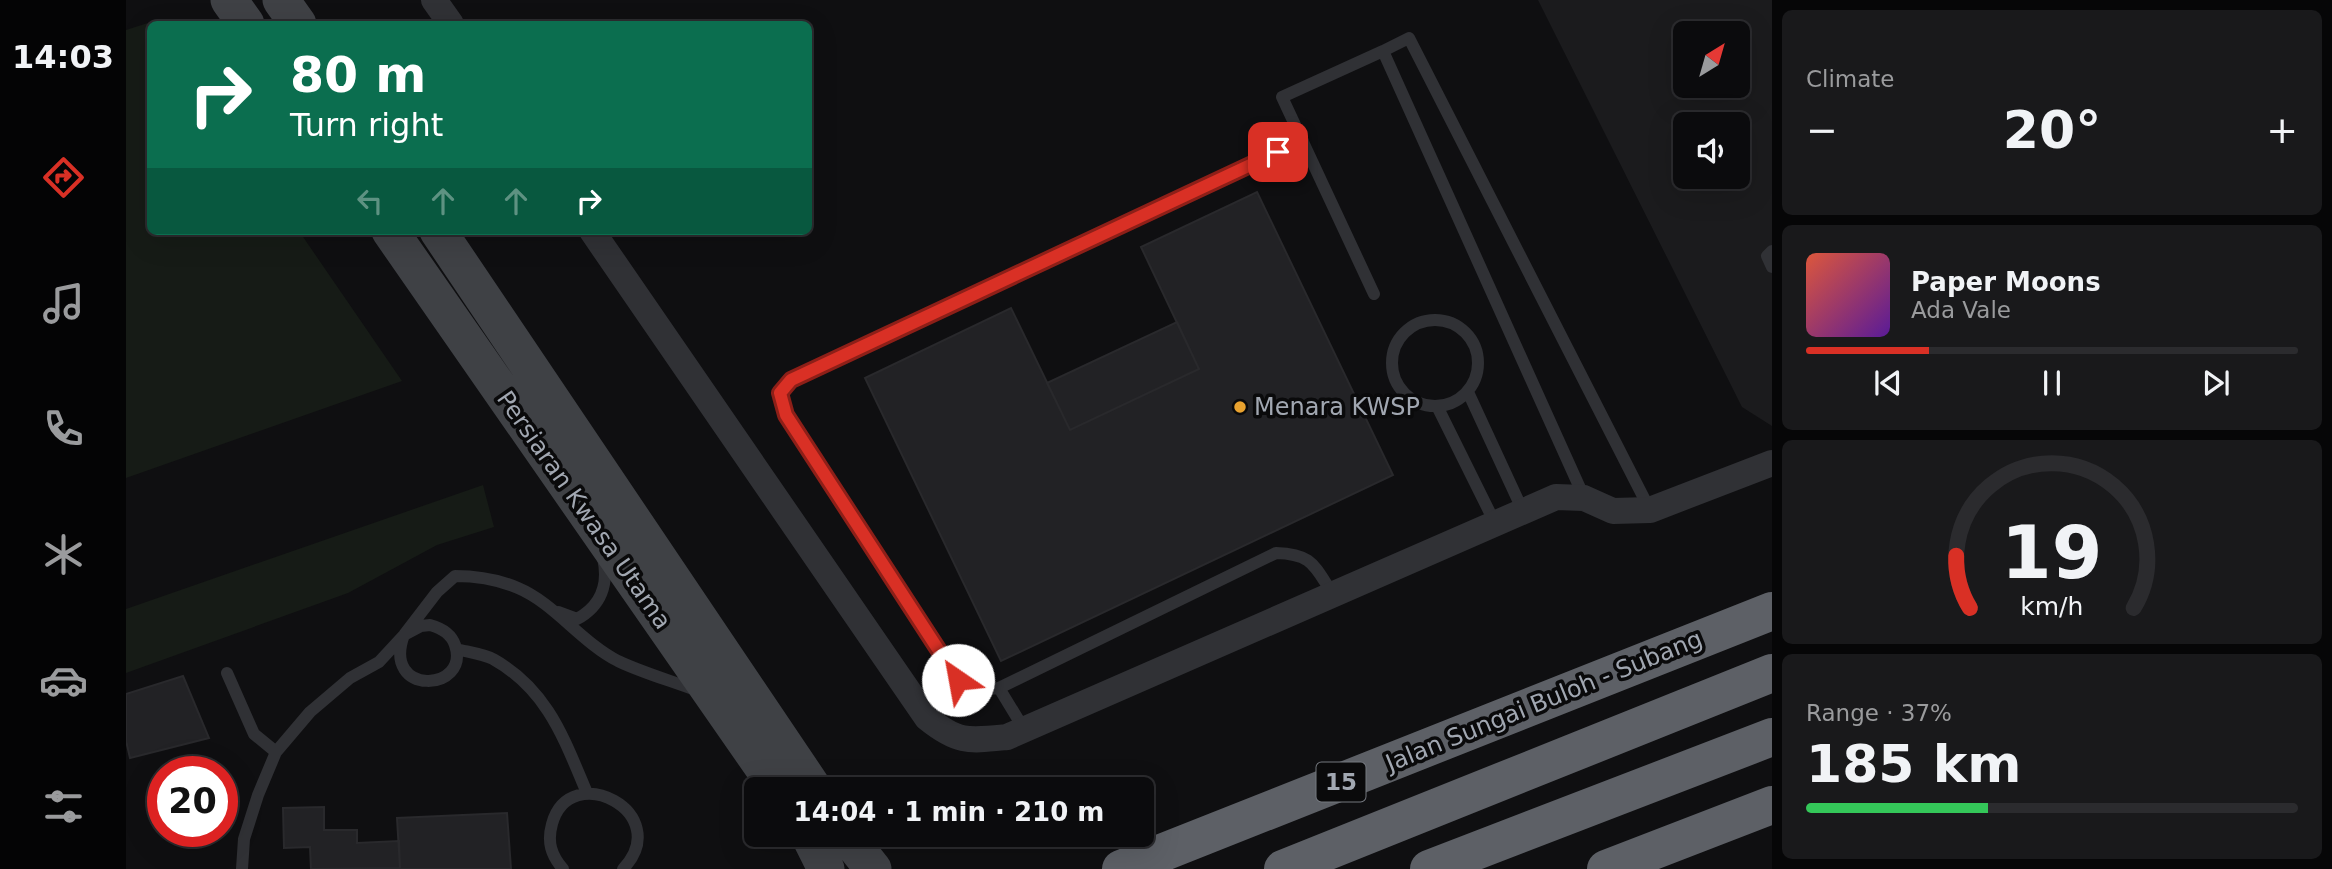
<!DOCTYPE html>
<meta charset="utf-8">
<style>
:root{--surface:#0b0b0d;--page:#19191b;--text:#f1f3f6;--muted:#9a9b9d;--line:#2b2b2e;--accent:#d93025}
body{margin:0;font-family:"DejaVu Sans",sans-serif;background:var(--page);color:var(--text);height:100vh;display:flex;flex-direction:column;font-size:26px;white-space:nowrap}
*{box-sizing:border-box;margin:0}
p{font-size:23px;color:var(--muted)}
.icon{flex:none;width:38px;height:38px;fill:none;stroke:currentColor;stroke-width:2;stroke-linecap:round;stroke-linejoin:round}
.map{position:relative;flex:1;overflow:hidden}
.details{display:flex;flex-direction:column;gap:10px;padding:10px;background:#060607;width:560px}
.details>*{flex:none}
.banner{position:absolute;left:21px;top:21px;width:665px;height:214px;border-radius:10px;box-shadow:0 7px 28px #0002,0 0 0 2px var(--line);background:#0b6e4f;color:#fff;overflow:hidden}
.needle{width:46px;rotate:37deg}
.controls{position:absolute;left:1547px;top:21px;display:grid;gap:14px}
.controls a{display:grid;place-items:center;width:77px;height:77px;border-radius:10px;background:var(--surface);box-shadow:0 7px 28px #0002,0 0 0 2px var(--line);font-size:35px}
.speed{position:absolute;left:21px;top:756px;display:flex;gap:14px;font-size:35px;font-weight:700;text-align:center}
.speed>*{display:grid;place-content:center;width:91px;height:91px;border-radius:50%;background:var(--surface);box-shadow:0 7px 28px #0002,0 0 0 2px var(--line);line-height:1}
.speed .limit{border:10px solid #d22;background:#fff;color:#111}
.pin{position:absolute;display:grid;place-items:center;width:60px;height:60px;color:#fff;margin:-30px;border-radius:14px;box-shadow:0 4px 10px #0006}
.me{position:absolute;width:77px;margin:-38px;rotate:327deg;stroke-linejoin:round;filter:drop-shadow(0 0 5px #0008)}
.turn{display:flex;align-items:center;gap:24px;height:147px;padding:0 28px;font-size:32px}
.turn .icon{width:91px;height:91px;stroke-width:2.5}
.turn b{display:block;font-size:49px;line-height:60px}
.lanes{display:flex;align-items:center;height:66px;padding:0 28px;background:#0003;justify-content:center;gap:35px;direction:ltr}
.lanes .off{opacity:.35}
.big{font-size:52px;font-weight:600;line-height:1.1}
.details .widget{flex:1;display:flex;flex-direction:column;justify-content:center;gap:10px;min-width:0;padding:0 24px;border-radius:10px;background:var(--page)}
.details .dial{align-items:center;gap:0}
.dial svg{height:182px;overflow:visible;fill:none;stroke:var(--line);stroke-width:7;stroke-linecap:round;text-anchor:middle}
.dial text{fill:var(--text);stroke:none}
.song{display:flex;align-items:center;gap:21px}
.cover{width:84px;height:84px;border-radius:10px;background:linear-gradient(135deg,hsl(10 70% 55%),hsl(270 70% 35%))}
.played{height:7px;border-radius:4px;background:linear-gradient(90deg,var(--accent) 25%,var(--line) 25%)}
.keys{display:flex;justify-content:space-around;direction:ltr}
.heat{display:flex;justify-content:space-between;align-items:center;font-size:38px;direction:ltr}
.charge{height:10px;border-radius:5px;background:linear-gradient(90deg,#34c759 37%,var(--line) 0)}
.trip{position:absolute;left:618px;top:777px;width:410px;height:70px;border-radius:10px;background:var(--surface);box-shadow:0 7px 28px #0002,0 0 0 2px var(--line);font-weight:600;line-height:70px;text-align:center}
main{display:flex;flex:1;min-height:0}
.dock{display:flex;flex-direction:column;width:126px;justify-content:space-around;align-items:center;background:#040405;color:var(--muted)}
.dock .icon{width:49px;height:49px}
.dock .on{color:var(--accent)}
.dock b{font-size:32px;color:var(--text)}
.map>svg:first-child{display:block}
.built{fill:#1b1b1d;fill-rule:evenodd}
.green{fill:#161b16}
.building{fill:#222225;stroke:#29292c;stroke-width:2}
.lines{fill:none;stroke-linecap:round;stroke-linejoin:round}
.lane{stroke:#303135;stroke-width:12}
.street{stroke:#303135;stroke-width:26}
.secondary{stroke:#3f4145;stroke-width:37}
.highway{stroke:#5d6066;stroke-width:38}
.route-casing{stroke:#8d1f18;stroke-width:18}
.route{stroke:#d93025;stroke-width:12}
.poi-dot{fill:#e9a22f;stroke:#0a0a0b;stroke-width:2.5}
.labels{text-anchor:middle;stroke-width:7;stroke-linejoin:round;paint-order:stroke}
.shield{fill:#0a0a0b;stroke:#74787f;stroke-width:2}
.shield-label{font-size:23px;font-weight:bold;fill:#a1a7b1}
.poi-label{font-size:24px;fill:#a1a7b1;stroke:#0a0a0b;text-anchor:start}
.street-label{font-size:24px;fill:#a1a7b1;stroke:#0a0a0b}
</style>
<main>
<nav class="dock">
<b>14:03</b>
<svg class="icon on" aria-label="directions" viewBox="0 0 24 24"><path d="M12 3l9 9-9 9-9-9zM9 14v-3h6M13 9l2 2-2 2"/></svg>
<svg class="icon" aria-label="music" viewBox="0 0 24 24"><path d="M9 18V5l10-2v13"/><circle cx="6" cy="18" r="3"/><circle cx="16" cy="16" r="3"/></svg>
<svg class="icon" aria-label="phone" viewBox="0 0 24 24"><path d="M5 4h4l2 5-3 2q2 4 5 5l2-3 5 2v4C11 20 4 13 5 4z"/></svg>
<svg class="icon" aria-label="climate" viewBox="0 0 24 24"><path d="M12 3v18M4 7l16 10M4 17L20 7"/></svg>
<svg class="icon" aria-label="car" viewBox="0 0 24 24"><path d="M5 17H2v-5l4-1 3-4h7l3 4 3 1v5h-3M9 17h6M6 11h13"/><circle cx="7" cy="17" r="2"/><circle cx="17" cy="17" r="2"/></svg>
<svg class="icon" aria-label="filters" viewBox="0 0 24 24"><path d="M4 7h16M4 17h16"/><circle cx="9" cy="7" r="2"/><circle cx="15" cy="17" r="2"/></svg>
</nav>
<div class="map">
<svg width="1646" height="869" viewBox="0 0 1646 869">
<rect width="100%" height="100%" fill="#0f0f11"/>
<path class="built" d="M1412,0H1646V426L1616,407ZM1559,33H1612V86H1559ZM1559,124H1612V177H1559Z"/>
<path class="green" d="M28,21L30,24H24V231H173L276,381L0,478V30Z
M357,485L368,527L311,545L222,593L0,673V609Z"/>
<path class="building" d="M1131,192L1267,475L875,661L739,378L885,308L944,430L1073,369L1015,247Z
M1051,322L1073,369L944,430L921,383Z
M57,676L83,738L4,758L0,741V694Z
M198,807V830H231V843L273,841L274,868L185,869L184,847L158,848L157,808Z
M381,813L385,869H274L271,818Z"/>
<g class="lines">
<path class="lane" d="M1177,141L665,380L655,393L660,415L832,680L849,690L873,688L1150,553C1187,554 1188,566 1207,594
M1646,251L1641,256L1646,267
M1248,294L1156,97L1257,51
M1266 363a43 43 0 1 1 86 0a43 43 0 1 1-86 0Z
M1342,392L1397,511
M1311,406L1369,523
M1458,497L1257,51L1283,38L1524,510
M432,612L451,619C475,606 483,584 477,558
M304,625C315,628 325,633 329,645C345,692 255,697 278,635L295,626Z
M330,649C342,652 357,654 367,659C422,690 438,739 461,793
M101,673L128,734L150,752
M873,688L898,729
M116,869L118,839L132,795L150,752L184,712L224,678L253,662L278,635L311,592L329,576C351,576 371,579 392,588C428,603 455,642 492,661C517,673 546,681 572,691
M437,869C425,855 421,842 426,824C444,758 550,813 497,869"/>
<path class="street" d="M308,0L325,24
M466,231L801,718C832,743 842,741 881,737L1430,497L1458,498L1487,511L1524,510L1646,463"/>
<path class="secondary" d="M103,0L120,24
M155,0L172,24
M264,231L652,789
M312,231L688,789
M683,835L700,869
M720,835L747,869"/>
<path class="highway" d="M995,869L1646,611
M1157,869L1646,673
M1303,869L1646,737
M1480,869L1646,805"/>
</g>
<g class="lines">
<defs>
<path id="route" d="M832,680L660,415L654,393L665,380L1152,152"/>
</defs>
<use href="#route" class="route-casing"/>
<use href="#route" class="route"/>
</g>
<circle class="poi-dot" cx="1114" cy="407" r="7"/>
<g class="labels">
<rect class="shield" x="1190.5" y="762.5" width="49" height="39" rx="5"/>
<g class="shield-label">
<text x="1215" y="790">15</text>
</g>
<g class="poi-label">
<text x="1128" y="415">Menara KWSP</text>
</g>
<g class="street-label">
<text transform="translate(458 510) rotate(55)" y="8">Persiaran Kwasa Utama</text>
<text transform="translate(1418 701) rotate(-22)" y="8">Jalan Sungai Buloh - Subang</text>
</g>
</g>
</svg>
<div class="controls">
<a><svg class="needle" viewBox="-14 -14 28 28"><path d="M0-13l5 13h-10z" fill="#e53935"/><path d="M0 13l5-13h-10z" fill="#9a9b9d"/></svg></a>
<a><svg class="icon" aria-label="sound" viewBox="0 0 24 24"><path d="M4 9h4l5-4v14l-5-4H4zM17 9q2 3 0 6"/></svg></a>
</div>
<div class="speed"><div class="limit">20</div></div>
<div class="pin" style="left:1152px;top:152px;background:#d93025"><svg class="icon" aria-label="arrive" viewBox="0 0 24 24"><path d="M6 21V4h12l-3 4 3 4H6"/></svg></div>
<svg class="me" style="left:832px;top:680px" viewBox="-20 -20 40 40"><circle r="19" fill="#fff"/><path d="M0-13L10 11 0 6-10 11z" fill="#d93025"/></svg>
<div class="trip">14:04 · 1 min · 210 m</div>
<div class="banner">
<div class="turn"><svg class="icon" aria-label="right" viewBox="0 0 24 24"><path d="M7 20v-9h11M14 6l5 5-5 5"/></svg><div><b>80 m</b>Turn right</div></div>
<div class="lanes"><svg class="icon off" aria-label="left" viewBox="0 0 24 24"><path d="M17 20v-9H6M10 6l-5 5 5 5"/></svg><svg class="icon off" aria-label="ahead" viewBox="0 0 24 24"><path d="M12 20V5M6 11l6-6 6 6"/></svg><svg class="icon off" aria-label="ahead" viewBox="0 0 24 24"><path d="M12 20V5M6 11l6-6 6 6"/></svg><svg class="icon" aria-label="right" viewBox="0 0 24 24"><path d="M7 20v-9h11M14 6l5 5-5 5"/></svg></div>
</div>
</div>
<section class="details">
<div class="widget"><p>Climate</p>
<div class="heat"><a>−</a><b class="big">20°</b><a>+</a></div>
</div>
<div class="widget">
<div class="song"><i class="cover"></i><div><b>Paper Moons</b><p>Ada Vale</p></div></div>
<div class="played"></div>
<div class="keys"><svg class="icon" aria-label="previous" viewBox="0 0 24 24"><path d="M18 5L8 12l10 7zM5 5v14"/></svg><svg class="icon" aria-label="pause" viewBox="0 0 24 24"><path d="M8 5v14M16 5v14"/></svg><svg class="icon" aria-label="next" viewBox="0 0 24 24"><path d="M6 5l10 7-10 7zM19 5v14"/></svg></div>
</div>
<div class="widget dial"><svg viewBox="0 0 100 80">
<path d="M14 69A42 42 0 1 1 86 69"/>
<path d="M14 69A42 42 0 0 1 8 46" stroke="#d93025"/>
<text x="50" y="56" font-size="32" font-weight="700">19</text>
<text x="50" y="72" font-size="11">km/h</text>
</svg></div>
<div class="widget"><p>Range · 37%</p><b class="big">185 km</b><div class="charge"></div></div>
</section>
</main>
